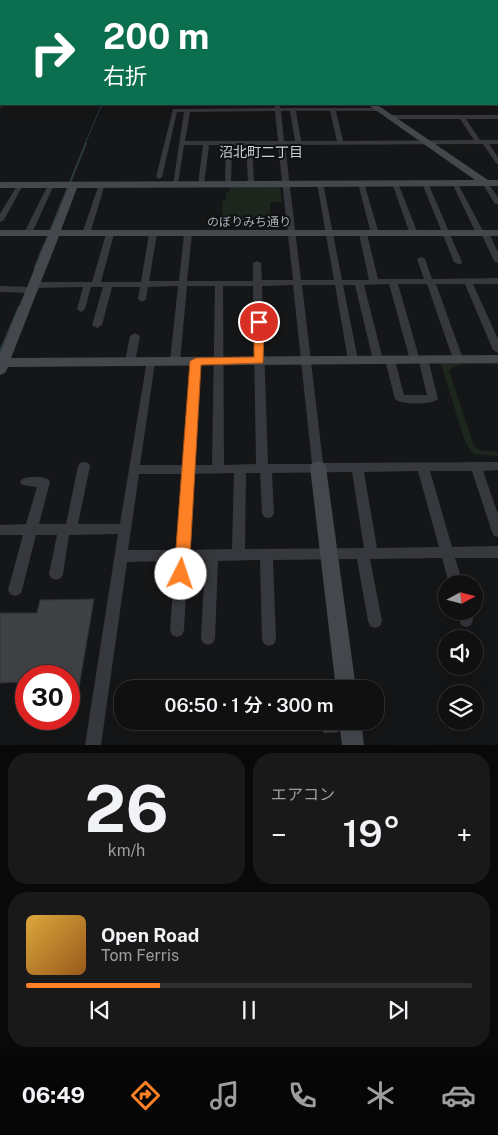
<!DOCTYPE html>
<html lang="ja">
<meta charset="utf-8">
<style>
:root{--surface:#101011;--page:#19191a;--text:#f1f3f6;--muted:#9c9d9f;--line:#303031;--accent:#ff8125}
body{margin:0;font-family:"Public Sans","Noto Sans JP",sans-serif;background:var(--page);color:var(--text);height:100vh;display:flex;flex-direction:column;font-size:19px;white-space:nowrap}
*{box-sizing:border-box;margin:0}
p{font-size:16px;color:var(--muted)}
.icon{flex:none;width:28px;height:28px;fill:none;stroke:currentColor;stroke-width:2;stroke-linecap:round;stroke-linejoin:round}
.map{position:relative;height:745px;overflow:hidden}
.panel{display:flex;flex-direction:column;gap:8px;padding:8px;background:#090909;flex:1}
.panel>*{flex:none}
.hud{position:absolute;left:0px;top:0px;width:499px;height:105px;box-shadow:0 5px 20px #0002,0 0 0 1px var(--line);background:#0b6e4f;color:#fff;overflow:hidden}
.needle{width:32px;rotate:83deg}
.buttons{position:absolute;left:438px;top:575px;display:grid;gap:10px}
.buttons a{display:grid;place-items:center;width:45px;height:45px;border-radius:50%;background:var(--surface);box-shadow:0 5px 20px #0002,0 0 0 1px var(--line);font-size:25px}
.speed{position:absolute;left:15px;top:665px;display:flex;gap:10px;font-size:25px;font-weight:700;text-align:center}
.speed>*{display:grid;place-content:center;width:65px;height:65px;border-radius:50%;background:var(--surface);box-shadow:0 5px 20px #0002,0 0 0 1px var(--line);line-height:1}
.speed .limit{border:8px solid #d22;background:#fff;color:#111}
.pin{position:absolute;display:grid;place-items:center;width:42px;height:42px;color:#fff;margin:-21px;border:2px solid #fff;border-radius:50%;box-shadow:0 1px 5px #0007}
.me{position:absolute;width:55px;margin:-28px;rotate:4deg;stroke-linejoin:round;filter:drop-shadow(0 0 4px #0008)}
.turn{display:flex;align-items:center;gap:18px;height:105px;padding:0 20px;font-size:22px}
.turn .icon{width:65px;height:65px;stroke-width:2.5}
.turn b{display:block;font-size:35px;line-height:42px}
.big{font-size:38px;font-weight:600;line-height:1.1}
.panel .card{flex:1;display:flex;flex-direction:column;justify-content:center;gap:8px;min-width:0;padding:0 18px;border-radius:20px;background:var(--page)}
.panel .dial{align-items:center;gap:0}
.dial b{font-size:65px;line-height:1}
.song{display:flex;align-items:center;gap:15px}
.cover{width:60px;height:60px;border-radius:8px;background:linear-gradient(135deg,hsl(40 70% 55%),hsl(30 70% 35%))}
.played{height:5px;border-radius:2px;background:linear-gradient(90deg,var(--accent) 30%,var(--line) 30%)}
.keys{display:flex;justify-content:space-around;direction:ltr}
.heat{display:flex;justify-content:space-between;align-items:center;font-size:28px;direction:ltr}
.panel .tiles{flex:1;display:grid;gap:8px;grid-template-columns:1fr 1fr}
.card:last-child{grid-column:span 2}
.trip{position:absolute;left:114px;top:680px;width:270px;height:50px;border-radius:20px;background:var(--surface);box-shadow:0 5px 20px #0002,0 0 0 1px var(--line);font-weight:600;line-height:50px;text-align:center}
.menu{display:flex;height:80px;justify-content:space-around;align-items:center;background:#060607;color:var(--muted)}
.menu .icon{width:35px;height:35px}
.menu .active{color:var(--accent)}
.menu b{font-size:22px;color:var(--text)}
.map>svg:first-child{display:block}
.green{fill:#1d261d}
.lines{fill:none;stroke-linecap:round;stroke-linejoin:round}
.stream-far2{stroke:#2a393c;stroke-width:1}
.stream-far1{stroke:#2a393c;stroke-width:2}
.stream{stroke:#2a393c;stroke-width:2.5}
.river{fill:#2a393c;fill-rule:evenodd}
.building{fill:#3f4144;stroke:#2f3033}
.street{fill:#36383d;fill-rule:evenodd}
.secondary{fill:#44484d;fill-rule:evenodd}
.highway{fill:#61686e;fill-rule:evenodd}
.route{fill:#ff8125;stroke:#a65418}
.labels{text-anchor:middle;stroke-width:4;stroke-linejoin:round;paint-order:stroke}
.far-street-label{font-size:12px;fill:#a6b0b8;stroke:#101112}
.far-neighbourhood-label{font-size:14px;fill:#c7ced4;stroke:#101112}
</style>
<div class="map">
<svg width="498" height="745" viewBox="0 0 498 745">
<rect width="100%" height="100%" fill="#151617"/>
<path class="green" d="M229,186H280L282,202H270L271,224L222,225V201H226V193L230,192Z
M440,361H498V365C485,365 458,360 449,371L474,446L481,451H498V456L473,454L465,442Z"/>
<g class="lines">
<path class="stream-far2" d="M85,144L102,104"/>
<path class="stream-far1" d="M44,246L86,143"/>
<path class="stream" d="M35,268L44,245
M0,352L19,307"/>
<path class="river" d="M252,0H261L262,1H254Z"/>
</g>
<path class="building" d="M94,599L78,693H69V676H26V682L0,683V613H37L40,600Z
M322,721H337L338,732L324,733Z"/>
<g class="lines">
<path class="street" d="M0,1H2L1,3H0Z
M0,29H1V31H0Z
M1,101V104H4L0,108Z
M274,104H280V108H382L383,109L380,111H336L343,141L474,140L460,119H392L389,117L392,115H498V119H466L480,140H498V144H489L498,157V164L496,163L483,144L285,145L301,280H334L317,183L320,181L323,183L342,280H369L359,234L363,232L367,234L378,279H424L417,259L421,257L425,259L432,279L498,278V284H473L498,339V353L493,350L465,284H436L463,359L458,362L453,359L427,284H398L419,357L423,356L428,359L438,399C433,405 400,405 395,399L385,360L390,357L395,360L404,395H427L419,362L415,363L410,360L389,284L364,285L383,360L378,363L373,360L355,285H343L358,360L353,363L348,360L335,285H302L323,463L498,462V470L483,471L498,514V537L494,536L492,532L472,471H430L452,547L498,546V558H455L463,584H449L442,558L370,559L382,621L380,626L375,628L370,626L368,621L357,559L273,560L276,639L274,644L269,646L264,644L262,639L260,560L218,561L215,638L213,643L208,645L203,643L201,638L205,561H188L184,630L182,635L177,637L172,635L170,630L175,561L127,562L101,745H85L118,534L69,535L63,574L61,578L56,580L51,578L49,574L57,535H36L22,590L20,594L15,596L10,594L8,590L23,535H0V525L26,524L37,487L22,485L20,482L22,479C29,476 41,476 48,479L50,482L39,524H66L78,466L80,463L84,462L88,463L90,466L78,524H120L147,360H153L155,362L140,465H183L191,361L196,358L201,361L194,465H212L215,286H187L180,361L175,364L170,361L178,286L148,287L146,299L142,302L138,299L140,287H112L102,325L97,328L92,325L103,287H91L85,309L81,312L77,309L83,287L34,288L30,285L34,282H92L106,234L110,232L114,234L101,282H141L149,234L153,232L157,234L149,281H179L184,234L188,232L192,234L187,281H253V263L257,261L261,263L262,280H293L278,145H252L254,183L251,185L248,183L246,145H232L231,183L228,185L225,183L226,145H209L204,184L201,186L198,184L203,145H184L178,184L173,185L184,112H177L162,177L159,179L156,177L173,109L275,108ZM275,111L278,141H185L190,112ZM281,111H290L295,141H284ZM296,111H330L337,141H301ZM293,285L312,464H268L262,286ZM223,286H253L256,464L224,465ZM418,471L439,547L377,548L364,472ZM352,472L364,548L245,549L246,473H260L262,513L264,517L268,518L272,517L274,513L272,473ZM234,473L232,549L189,550L194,474ZM139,474H182L176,550H128Z
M361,181L364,183L379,234L378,236H372L371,234L358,183Z
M395,181L398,183L418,234L417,236H411L410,234L392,183Z
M425,181L428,183L462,262L461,264H458L454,262L422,183Z
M485,181L487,182L498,197V204H495L482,183Z
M102,182L105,184L90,234L89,236H83L82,234L99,184Z
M453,182H457L483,231L489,233L498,252V263L494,261L482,235L476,233L452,183Z
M51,183L54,185L32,233L28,235H25L24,233L48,185Z
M18,184L23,185L4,220L0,222V214Z
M0,286L32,287L36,290L32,293L0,292Z
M135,333L140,336L135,362L130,365L125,362L130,336Z
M457,611H471L473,620L471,625L466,627L461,625Z"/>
<path class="secondary" d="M372,0H395L396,1H374Z
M0,91H1V95H0Z
M367,104H376L488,180H498V186L77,188L61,230H498V236H59L11,358L498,355V363L8,367L5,373L0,375V353L48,236H0V230H51L68,188H0V182L475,180Z
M318,461L324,463L326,467L356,689H336L310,467L312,463Z
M339,721H361L364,745H342Z"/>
<path class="highway" d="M413,0H422V1H413Z"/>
</g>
<path class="route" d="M259,319L264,322L263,363L201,365L189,574L187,579L181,581L176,579L174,574L190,361L196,358L254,357V322Z"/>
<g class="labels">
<g class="far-street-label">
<text x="249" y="226">のぼりみち通り</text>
</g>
<g class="far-neighbourhood-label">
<text x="261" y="157">沼北町二丁目</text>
</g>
</g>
</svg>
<div class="buttons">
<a><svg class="needle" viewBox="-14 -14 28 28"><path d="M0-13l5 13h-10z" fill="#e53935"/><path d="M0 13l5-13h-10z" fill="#9c9d9f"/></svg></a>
<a><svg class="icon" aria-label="sound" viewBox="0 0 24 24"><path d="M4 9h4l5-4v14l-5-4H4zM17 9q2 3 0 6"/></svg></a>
<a><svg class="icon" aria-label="layers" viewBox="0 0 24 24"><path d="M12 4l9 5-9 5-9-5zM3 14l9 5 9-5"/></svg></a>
</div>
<div class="speed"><div class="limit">30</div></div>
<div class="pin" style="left:259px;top:322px;background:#d93025"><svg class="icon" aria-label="arrive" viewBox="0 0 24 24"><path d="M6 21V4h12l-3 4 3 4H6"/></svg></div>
<svg class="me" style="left:181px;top:574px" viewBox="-20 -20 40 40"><circle r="19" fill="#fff"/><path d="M0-13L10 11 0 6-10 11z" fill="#ff8125"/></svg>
<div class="trip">06:50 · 1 分 · 300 m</div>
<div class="hud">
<div class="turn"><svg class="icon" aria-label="right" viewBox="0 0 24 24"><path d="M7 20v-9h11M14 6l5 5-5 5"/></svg><div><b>200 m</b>右折</div></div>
</div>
</div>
<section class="panel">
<div class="tiles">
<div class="card dial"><b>26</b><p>km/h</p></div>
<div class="card"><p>エアコン</p>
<div class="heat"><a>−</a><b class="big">19°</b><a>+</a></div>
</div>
<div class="card">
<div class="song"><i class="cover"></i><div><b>Open Road</b><p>Tom Ferris</p></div></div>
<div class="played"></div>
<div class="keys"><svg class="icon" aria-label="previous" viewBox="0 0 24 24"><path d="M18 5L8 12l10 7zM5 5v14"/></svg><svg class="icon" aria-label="pause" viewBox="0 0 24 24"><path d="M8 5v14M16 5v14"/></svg><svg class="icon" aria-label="next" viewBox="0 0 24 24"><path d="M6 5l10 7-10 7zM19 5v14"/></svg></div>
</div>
</div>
</section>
<nav class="menu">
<b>06:49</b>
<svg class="icon active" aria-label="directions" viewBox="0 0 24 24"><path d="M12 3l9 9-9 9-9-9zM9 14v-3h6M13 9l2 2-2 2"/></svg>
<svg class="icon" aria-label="music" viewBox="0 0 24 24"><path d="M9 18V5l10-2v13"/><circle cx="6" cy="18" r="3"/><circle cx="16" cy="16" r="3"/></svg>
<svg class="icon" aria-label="phone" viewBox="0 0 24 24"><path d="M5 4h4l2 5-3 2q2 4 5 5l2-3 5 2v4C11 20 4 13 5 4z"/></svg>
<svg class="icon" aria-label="climate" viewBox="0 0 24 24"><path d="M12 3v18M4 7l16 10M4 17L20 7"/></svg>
<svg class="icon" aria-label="car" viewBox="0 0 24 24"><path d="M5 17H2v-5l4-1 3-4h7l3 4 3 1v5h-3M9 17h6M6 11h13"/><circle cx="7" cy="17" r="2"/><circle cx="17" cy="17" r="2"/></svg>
</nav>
